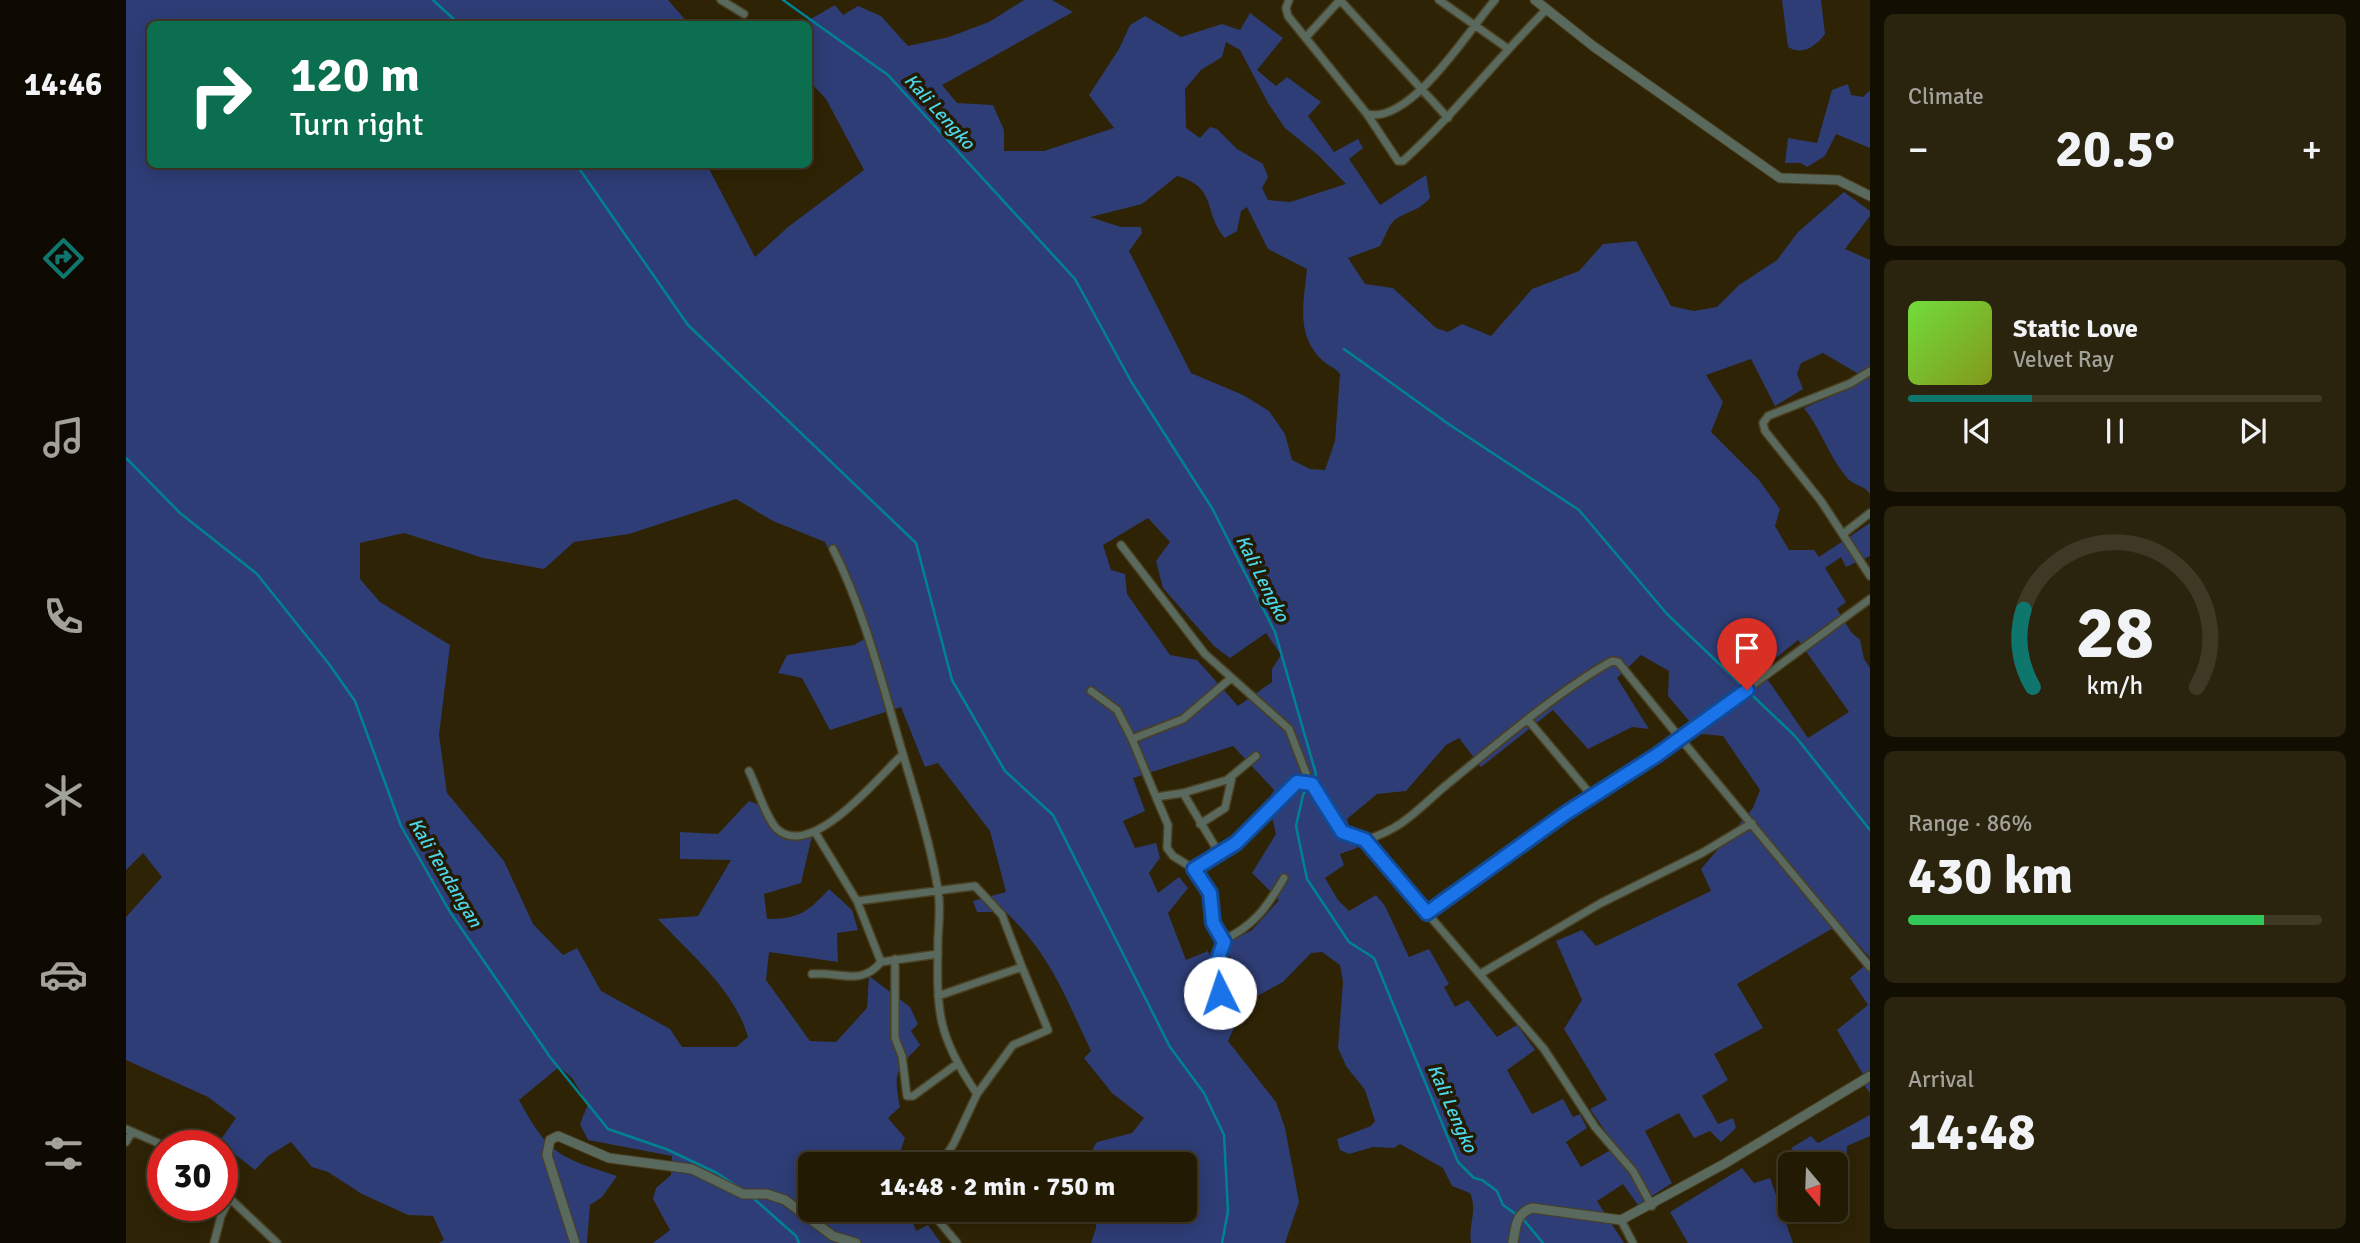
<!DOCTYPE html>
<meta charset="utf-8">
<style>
:root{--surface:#221a03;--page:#2a230d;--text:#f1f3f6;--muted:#a2a19a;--line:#3f3825;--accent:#0f766e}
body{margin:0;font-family:Signika,sans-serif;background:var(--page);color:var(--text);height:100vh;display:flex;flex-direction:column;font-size:26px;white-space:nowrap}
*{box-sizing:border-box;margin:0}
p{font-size:23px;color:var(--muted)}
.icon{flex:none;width:38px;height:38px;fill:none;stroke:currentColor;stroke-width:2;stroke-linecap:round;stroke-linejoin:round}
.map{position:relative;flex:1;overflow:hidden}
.details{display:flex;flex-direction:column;gap:14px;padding:14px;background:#130e02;width:490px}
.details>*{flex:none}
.guide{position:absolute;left:21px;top:21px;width:665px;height:147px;border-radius:10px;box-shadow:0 4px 18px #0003,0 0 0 2px var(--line);background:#0b6e4f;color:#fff;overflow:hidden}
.needle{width:46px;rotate:161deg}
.fabs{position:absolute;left:1652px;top:1152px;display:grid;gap:14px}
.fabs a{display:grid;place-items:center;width:70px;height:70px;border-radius:10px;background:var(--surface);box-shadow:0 4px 18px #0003,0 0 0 2px var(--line);font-size:35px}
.speed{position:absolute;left:21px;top:1130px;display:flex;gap:14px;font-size:35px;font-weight:700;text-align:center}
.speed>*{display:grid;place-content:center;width:91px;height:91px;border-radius:50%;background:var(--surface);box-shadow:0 4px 18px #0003,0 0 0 2px var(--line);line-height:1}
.speed .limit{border:10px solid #d22;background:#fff;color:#111}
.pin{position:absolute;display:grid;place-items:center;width:60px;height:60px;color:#fff;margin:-72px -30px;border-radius:50% 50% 50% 0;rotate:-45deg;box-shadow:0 0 7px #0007}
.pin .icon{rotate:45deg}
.me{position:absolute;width:77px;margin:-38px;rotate:356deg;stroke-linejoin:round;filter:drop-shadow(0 0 5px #0008)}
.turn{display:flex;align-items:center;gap:24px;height:147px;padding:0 28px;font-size:32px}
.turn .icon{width:91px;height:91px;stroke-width:2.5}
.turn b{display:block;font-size:49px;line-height:60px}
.big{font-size:52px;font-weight:800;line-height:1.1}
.details .tile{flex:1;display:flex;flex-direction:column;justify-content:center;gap:10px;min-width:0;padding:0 24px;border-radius:10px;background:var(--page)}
.details .dial{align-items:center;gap:0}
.dial svg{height:182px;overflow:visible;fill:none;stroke:var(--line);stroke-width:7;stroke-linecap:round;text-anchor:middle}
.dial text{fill:var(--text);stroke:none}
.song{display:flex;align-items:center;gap:21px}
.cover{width:84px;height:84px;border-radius:10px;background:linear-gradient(135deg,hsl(100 70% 55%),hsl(70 70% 35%))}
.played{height:7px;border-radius:4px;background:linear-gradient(90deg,var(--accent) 30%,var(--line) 30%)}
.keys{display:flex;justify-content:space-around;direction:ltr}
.heat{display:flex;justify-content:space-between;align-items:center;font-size:38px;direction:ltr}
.charge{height:10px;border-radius:5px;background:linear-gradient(90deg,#34c759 86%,var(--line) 0)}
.trip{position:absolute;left:672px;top:1152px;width:399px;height:70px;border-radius:10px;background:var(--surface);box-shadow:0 4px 18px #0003,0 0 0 2px var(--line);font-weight:800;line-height:70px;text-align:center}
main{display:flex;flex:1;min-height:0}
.tabs{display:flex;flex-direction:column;width:126px;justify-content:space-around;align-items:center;background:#0e0a01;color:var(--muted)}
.tabs .icon{width:49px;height:49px}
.tabs .active{color:var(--accent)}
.tabs b{font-size:32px;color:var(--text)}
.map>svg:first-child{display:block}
.green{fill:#2e3d76;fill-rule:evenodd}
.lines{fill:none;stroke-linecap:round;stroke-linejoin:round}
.stream{stroke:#008292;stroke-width:2.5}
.minor-casing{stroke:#4a4022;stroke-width:10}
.tertiary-casing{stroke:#4a4022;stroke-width:11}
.minor{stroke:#5a695d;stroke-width:7}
.tertiary{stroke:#5a695d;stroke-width:9}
.route-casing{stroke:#114b97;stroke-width:18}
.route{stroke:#1a73e8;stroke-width:12}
.labels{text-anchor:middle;stroke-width:7;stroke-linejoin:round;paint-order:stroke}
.water-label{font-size:19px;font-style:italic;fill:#4bd6ec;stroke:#241a00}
</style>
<main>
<nav class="tabs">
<b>14:46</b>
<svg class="icon active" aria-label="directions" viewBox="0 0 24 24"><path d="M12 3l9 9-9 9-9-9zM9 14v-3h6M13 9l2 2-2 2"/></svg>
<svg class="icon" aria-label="music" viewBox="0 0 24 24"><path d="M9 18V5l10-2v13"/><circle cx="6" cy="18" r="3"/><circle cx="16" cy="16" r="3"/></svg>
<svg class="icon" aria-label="phone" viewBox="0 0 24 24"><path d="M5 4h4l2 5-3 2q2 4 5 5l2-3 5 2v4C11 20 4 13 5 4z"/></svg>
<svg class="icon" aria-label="climate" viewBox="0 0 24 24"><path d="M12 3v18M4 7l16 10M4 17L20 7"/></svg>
<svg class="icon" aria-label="car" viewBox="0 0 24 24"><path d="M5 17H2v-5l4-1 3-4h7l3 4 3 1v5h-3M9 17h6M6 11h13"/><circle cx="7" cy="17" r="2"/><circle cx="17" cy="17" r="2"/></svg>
<svg class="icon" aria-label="filters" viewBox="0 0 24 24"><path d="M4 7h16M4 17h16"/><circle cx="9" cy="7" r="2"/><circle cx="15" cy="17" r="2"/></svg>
</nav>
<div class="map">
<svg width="1744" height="1243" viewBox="0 0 1744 1243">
<rect width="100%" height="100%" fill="#2e2304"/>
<path class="green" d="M0,0H542L563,24H24V164L581,165L629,257L662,227L738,170L700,99L683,81L682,24H676L709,5L717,15L732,6L755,16L782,46L823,37L863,22L898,0H926L947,12L816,85L831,103L867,105L878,130V151H918L988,128L963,95L993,49L1004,25L1019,16L1055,37L1096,24L1114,30L1124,13L1157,38L1131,70L1150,86L1161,77L1195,102L1182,116L1208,152L1232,139L1237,148L1223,159L1254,205L1300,175L1304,198C1290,214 1274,212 1265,224C1261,230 1258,239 1254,246L1222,258L1239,284L1267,288L1310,328L1322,332L1336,324L1365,336L1406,289L1453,271L1477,244L1510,241L1545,306L1568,311L1591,307L1613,285L1651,260L1672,232L1718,192L1744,211V216L1719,249L1744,260V494C1738,485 1729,486 1722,479C1704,459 1695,429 1678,408L1731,385V373L1697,353L1675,363L1671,374L1677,389L1649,406L1625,359L1580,375L1597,402L1585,432L1633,480L1654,509L1649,526L1663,550H1688L1693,557L1744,523V556L1720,567L1715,557L1699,568L1720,602L1711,609L1725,632L1734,640L1738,659L1744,668V958L1714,924L1611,984L1637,1028L1588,1054L1602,1080L1576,1096L1592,1124L1607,1118L1610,1128L1595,1142L1584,1131L1568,1138L1553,1113L1519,1131L1546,1183L1512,1205L1497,1184L1471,1201L1498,1243H1345C1342,1224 1352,1211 1344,1193L1326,1186L1317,1168L1274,1144L1268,1148L1247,1147L1223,1154L1214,1150L1211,1139L1245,1126L1249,1121L1239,1090L1220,1066L1212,1048L1217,982L1214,965L1196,952L1185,953L1157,982L1120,1002L1102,1041L1150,1102L1159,1128L1173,1202L1159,1243H965L970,1228V1209H1059V1164H966L967,1148L971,1142L1006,1133L1018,1118L986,1093L958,1058L965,1051C939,996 925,956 880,912H851L847,901L880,892L864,831L812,763L799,767L775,707L704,730L676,678L652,673L661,655L728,645L742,637L699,542L647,521L610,499L503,534L448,542L418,569L357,558L278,533L234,543V579L254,602L324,645L313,735L321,793L378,861L407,924L437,955L451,948L475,991L544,1029L556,1047H610L622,1037C608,989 565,955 532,919L572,916L605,860L554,859V832L592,834L623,801L642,808L657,829L686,836L675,883L638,894L641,919C673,919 682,912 703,889L726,910L732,930L711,933L712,962L643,952L640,980L684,1041L710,1042L741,1008L743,976L784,1007L792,1024L785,1031L794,1045C770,1070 767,1072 774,1107L762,1118L779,1138L773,1155L783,1164H684V1209H782L790,1231L802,1225L815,1243H527L544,1230L527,1199L530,1188L545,1175L546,1156L462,1140L454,1124L462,1104L446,1078L433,1067L393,1100C423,1155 433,1157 491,1176L476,1197L464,1205L461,1243H313L318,1240L307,1216L282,1215L236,1194L202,1172L186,1167L165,1142L142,1156L129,1170L93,1142L110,1118L82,1097L0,1060V917L36,877L17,853L0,870ZM1100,42L1114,50L1142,103L1159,128L1192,155L1220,184L1164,202L1142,200L1136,188L1142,177L1137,164L1111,149L1091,129L1084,127L1074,138L1060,128L1059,89L1075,70L1096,57ZM1051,176C1092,187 1077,213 1099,238L1111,231L1115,211L1121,207L1142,249L1181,269C1178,301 1169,335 1196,360C1202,366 1209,367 1214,374L1209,441L1199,470L1184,469L1166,460L1159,434L1143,411L1117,395L1065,373L1003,251L1016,233L1015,227H995L964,217L1016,204ZM1022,518L1044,542L1030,561L1037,588L1088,646L1104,658L1140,633L1155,655L1146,669V682L1112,706L1071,660L1044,655L1001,594L999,574L985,570L977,545ZM1672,640L1723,712L1682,738L1635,670ZM1515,655L1543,671L1542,696L1564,722L1565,733L1597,736L1634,790L1627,808L1575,869L1585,891L1470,946L1456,930L1430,941L1456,1000L1438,1029L1481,1100L1464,1109L1490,1147L1455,1167L1440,1142L1461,1128L1454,1114L1447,1117L1437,1099L1406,1114L1381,1070L1409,1050L1391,1025L1371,1037L1342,1000L1329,1007L1318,987L1323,984L1303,949L1283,957L1259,906L1250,895L1223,911L1212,900L1199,878L1218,865L1214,854L1231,848L1221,819L1251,794L1280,791L1320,745L1333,738L1355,767L1427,710L1462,749L1506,727L1523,729L1491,678ZM1107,746L1148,790L1142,801L1150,834L1126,873L1153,900L1126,930L1096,946L1117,975L1093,1009L1077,996L1091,975L1082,951L1060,960L1042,913L1062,888L1053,877L1032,893L1023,873L1034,858L1030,843L1009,848L997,821L1019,811L1007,778Z
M1656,0H1695L1699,34C1690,46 1677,56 1662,47Z
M1722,84L1725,95L1737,97L1744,90V148L1710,134L1699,156L1681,167L1675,163H1659L1662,138L1691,143L1706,90Z
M1744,961V1093L1737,1084L1741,1081L1711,1030L1742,1005L1724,978Z
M1744,1115V1136L1721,1146L1720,1170L1710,1175V1164H1677L1665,1148L1685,1136L1692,1143Z
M1616,1168L1628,1183L1644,1178L1667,1243H1562L1544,1212Z"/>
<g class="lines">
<path class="stream" d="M307,0L333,24
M657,0L762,75L949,279L1006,383L1086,508L1149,632L1190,774L1177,795L1170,826L1181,879L1223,942L1248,958L1332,1162L1348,1178L1356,1180L1371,1191L1377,1205L1391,1215
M450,164L562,325L790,543L826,680L879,771L927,815L1044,1047L1078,1093L1098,1135L1102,1211L1096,1243
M1218,349L1324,425L1453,510L1541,614L1669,736L1744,830
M0,458L54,513L131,574L203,664L229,701L275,826L324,912L424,1057L482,1129L540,1149L591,1173L615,1189
M626,1197L670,1236L673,1243
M1397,1219L1417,1243"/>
<defs>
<path id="minor" d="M595,0L618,14
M1163,0L1160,8L1162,16L1241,114C1285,125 1344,28 1369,0
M1214,0L1322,118
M1313,0L1381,48
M1181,36L1214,0
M1241,114L1272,161H1277C1329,114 1371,58 1421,9
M1744,371L1725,383L1642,416L1637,423L1639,431L1695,501L1744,576
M1717,534L1744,513
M995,545L1079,654L1163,729L1183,781L1210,825L1219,835L1239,840L1301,913L1440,813L1554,738L1744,967
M707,549C739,613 756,683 776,751C789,795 803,839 811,884C815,901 813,921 812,938C811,1009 809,1033 851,1094L828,1143L815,1164
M965,691L991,710L1006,739
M1403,721L1466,796
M1130,756L1101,780L1057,793L1030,797L1042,825L1041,848L1047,856L1068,869L1109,843L1164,787L1175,780L1183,781
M623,771C630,785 641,820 651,829C686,861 754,775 777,754
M1057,793L1093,853
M1030,797L1006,739L1057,719L1104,679
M1074,824L1099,808L1106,777
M689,832L731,901L755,962L812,954
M1239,840C1276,829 1290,811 1318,787C1366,748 1433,690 1486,661L1492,662L1554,738L1744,599
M1068,869L1084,893L1087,923L1097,940C1128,926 1141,907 1158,878
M731,901L849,886L876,915L896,967
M1301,913L1418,1049L1469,1127L1507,1171L1526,1206
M1097,940L1090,965L1091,981L1107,1023
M769,959V1038L776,1056L781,1096H787L831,1064
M686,974C712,971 735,987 755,962
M1354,974L1475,903L1576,853L1626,823
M812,996L896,967L922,1030L887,1045L851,1094
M0,1129L39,1146
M0,1142L6,1132
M96,1191L151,1243
M803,1209L831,1243
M1495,1220L1507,1243
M88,1243L95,1216L104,1198"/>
<path id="tertiary" d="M1409,0L1467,46L1654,178L1712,180L1744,196
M449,1243L421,1155L424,1140L432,1136L483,1158L566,1169L617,1194H641L659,1200L707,1236L730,1243
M1387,1243C1390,1227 1389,1214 1406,1208L1495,1220L1598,1164L1744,1076"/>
</defs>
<use href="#minor" class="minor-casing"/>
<use href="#tertiary" class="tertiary-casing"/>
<use href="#minor" class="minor"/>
<use href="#tertiary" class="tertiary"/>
</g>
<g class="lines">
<defs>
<path id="route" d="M1094,993L1090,965L1098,942L1087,923L1084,893L1068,869L1110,843L1171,782L1186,784L1216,832L1239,840L1301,913L1440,813L1531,755L1621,690"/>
</defs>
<use href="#route" class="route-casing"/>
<use href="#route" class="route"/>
</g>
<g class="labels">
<g class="water-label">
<text transform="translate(814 111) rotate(48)" y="7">Kali Lengko</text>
<text transform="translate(1137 578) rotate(63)" y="7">Kali Lengko</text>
<text transform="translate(320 872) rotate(59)" y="7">Kali Tendangan</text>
<text transform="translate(1327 1108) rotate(66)" y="7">Kali Lengko</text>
</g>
</g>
</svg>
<div class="fabs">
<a><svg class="needle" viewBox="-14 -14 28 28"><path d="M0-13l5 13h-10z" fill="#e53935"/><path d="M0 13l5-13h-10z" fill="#a2a19a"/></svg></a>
</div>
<div class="speed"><div class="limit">30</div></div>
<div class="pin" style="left:1621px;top:690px;background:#d93025"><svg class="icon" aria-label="arrive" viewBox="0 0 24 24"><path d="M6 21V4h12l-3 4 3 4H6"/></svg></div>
<svg class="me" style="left:1094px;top:993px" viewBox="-20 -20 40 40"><circle r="19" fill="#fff"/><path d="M0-13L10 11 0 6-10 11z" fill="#1a73e8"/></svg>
<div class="trip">14:48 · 2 min · 750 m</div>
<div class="guide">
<div class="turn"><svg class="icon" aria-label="right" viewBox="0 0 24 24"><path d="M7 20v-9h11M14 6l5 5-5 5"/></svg><div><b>120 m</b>Turn right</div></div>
</div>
</div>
<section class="details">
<div class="tile"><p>Climate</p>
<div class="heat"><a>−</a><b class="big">20.5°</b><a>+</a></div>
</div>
<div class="tile">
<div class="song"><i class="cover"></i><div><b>Static Love</b><p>Velvet Ray</p></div></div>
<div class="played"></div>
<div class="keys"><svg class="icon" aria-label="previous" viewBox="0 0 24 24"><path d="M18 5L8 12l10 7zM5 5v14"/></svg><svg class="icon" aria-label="pause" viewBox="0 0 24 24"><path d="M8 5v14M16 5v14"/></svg><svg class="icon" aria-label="next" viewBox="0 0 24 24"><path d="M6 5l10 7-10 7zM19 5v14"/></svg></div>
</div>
<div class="tile dial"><svg viewBox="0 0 100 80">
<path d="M14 69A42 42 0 1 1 86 69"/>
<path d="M14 69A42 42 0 0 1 10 35" stroke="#0f766e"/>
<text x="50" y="56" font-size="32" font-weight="700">28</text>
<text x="50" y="72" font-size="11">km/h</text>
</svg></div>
<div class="tile"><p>Range · 86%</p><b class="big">430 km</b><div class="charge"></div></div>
<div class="tile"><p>Arrival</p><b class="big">14:48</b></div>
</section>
</main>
